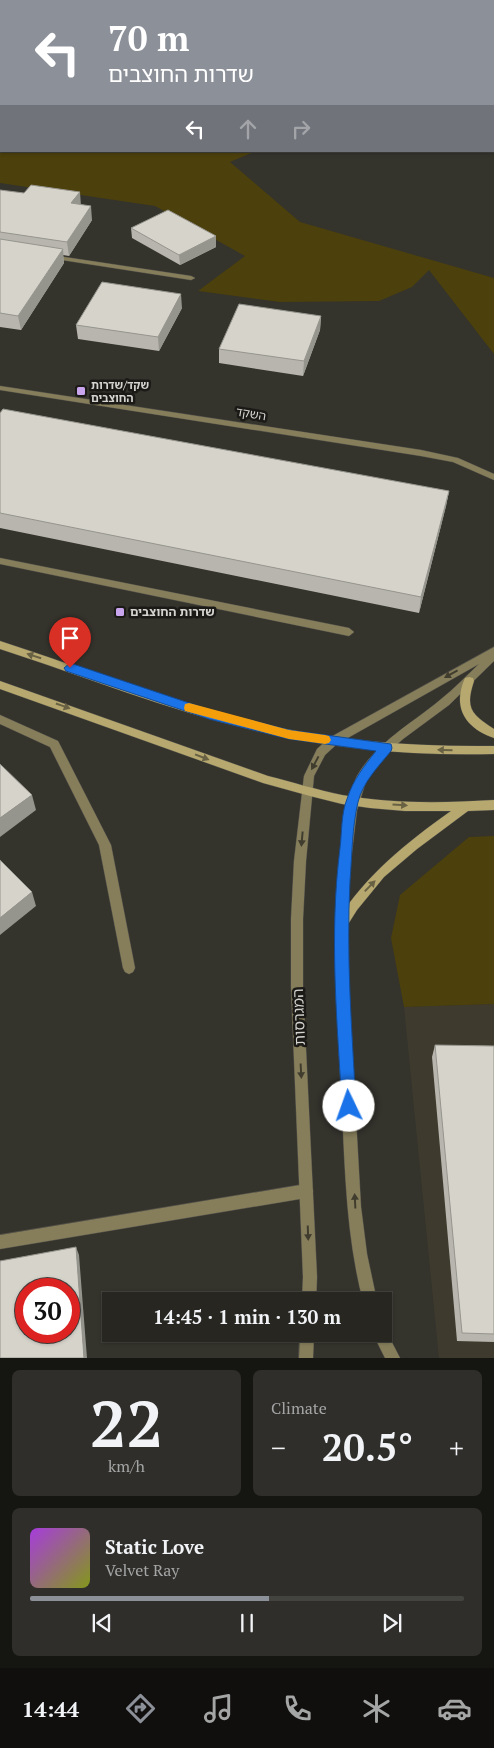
<!DOCTYPE html>
<meta charset="utf-8">
<style>
:root{--surface:#272621;--page:#2f2e2a;--text:#f1f3f6;--muted:#a4a5a5;--line:#43433f;--accent:#8c9099}
body{margin:0;font-family:"PT Serif","Noto Sans Hebrew",serif;background:var(--page);color:var(--text);height:100vh;display:flex;flex-direction:column;font-size:19px;white-space:nowrap}
*{box-sizing:border-box;margin:0}
p{font-size:16px;color:var(--muted)}
.icon{flex:none;width:28px;height:28px;fill:none;stroke:currentColor;stroke-width:2;stroke-linecap:round;stroke-linejoin:round}
.map{position:relative;height:1358px;overflow:hidden}
.side{display:flex;flex-direction:column;gap:12px;padding:12px;background:#151512;flex:1}
.side>*{flex:none}
.banner{position:absolute;left:0px;top:0px;width:495px;height:152px;box-shadow:0 1px 4px #0004,0 0 0 1px var(--line);background:#8c9099;color:#fff;overflow:hidden}
.speed{position:absolute;left:15px;top:1278px;display:flex;gap:10px;font-size:25px;font-weight:700;text-align:center}
.speed>*{display:grid;place-content:center;width:65px;height:65px;border-radius:50%;background:var(--surface);box-shadow:0 1px 4px #0004,0 0 0 1px var(--line);line-height:1}
.speed .limit{border:8px solid #d22;background:#fff;color:#111}
.pin{position:absolute;display:grid;place-items:center;width:42px;height:42px;color:#fff;margin:-51px -21px;border-radius:50% 50% 50% 0;rotate:-45deg;box-shadow:0 0 5px #0007}
.pin .icon{rotate:45deg}
.me{position:absolute;width:55px;margin:-28px;rotate:357deg;stroke-linejoin:round;filter:drop-shadow(0 0 4px #0008)}
.turn{display:flex;align-items:center;gap:18px;height:105px;padding:0 25px;font-size:22px}
.turn .icon{width:65px;height:65px;stroke-width:2.5}
.turn b{display:block;font-size:35px;line-height:42px}
.lanes{display:flex;align-items:center;height:48px;padding:0 25px;background:#0003;justify-content:center;gap:25px;direction:ltr}
.lanes .off{opacity:.35}
.big{font-size:38px;font-weight:600;line-height:1.1}
.side .card{flex:1;display:flex;flex-direction:column;justify-content:center;gap:8px;min-width:0;padding:0 18px;border-radius:8px;background:var(--page)}
.side .dial{align-items:center;gap:0}
.dial b{font-size:65px;line-height:1}
.song{display:flex;align-items:center;gap:15px}
.cover{width:60px;height:60px;border-radius:8px;background:linear-gradient(135deg,hsl(280 70% 55%),hsl(70 70% 35%))}
.played{height:5px;border-radius:2px;background:linear-gradient(90deg,var(--accent) 55%,var(--line) 55%)}
.keys{display:flex;justify-content:space-around;direction:ltr}
.heat{display:flex;justify-content:space-between;align-items:center;font-size:28px;direction:ltr}
.side .tiles{flex:1;display:grid;gap:12px;grid-template-columns:1fr 1fr}
.card:last-child{grid-column:span 2}
.trip{position:absolute;left:102px;top:1292px;width:290px;height:50px;border-radius:0px;background:var(--surface);box-shadow:0 1px 4px #0004,0 0 0 1px var(--line);font-weight:600;line-height:50px;text-align:center}
.tab-bar{display:flex;height:80px;justify-content:space-around;align-items:center;background:#100f0d;color:var(--muted)}
.tab-bar .icon{width:35px;height:35px}
.tab-bar .active{color:var(--accent)}
.tab-bar b{font-size:22px;color:var(--text)}
.map>svg:first-child{display:block}
.built{fill:#3e3b2e}
.green{fill:#4c400c}
.lines{fill:none;stroke-linecap:round;stroke-linejoin:round}
.service-casing{stroke:#51504a;stroke-width:1}
.minor-casing{stroke:#51504a;stroke-width:1}
.secondary-casing{stroke:#51504a;stroke-width:1}
.service{fill:#867e5b;fill-rule:evenodd}
.minor{fill:#867e5b;fill-rule:evenodd}
.secondary{fill:#b6a86f;fill-rule:evenodd}
.wall{fill:#b7b5ae}
.shaded-wall{fill:#95948d}
.building{fill:#d5d3ca;stroke:#95948d;fill-rule:evenodd}
.oneway{fill:#686143}
.oneway2{fill:#403d2f}
.route{fill:#1a73e8;stroke:#114b97}
.slow{fill:#f59e0b}
.poi-dot{fill:#c9a5ee;stroke:#1b1a17;stroke-width:2}
.labels{text-anchor:middle;stroke-width:5;stroke-linejoin:round;paint-order:stroke}
.far-poi-label{font-size:11px;font-weight:bold;fill:#d5d4d0;stroke:#1b1a17;text-anchor:start}
.street-label{font-size:12px;fill:#d5d4d0;stroke:#1b1a17}
.poi-label{font-size:12px;font-weight:bold;fill:#d5d4d0;stroke:#1b1a17;text-anchor:start}
.near-street-label{font-size:15px;fill:#d5d4d0;stroke:#1b1a17}
</style>
<div class="map">
<svg width="494" height="1358" viewBox="0 0 494 1358">
<rect width="100%" height="100%" fill="#34332c"/>
<path class="built" d="M494,1004V1358H439L404,1007Z"/>
<path class="green" d="M0,0H361L1,1V151H256L230,162L300,222L494,278V354L429,270L412,287L379,301L280,302L198,291L245,256L155,206L0,183Z
M494,836V1004L404,1007L391,938L400,895L469,837Z"/>
<g class="lines">
<defs>
<path id="service" d="M51,255L191,276L195,278L191,280L49,258V256Z
M0,558L349,628L354,632L349,636L0,564Z
M0,715L58,741L111,845L135,968L133,972L129,974L125,972L123,968L99,845L50,747L0,724Z
M306,1184L311,1186L313,1191L311,1196L306,1198L0,1249V1235Z"/>
<path id="minor" d="M0,386L421,450L458,458L494,474V480L453,462L421,456L0,390Z
M494,647V661L449,705L403,739L382,758L366,781L357,810L349,876L348,977L361,1207L367,1254L377,1301H363C345,1232 345,1162 341,1091C337,1012 332,933 340,853C343,827 345,800 357,776C376,743 411,724 440,700C454,689 466,676 479,664L337,744L325,755L314,776L306,861L303,919V987L317,1277L316,1301H302L303,1277L291,987V919L294,861L304,776L317,749L329,738Z
M384,1328L385,1329L400,1358H385L373,1334H384Z
M300,1334H314L313,1358H299Z"/>
<path id="secondary" d="M0,641C84,668 167,702 253,722C332,741 413,747 494,746V754C413,756 332,749 253,730C167,710 84,676 0,649Z
M469,677L473,678L474,681C465,708 471,714 494,729V738C465,728 452,707 465,678Z
M0,681L268,776C292,782 317,790 342,795C392,804 443,803 494,800V810L468,811L417,849L384,877L357,910L345,929L341,930L337,929L335,925L337,921C366,875 406,843 451,811H405L370,808L342,804L310,796L263,783L0,689Z"/>
</defs>
<use href="#service" class="service-casing"/>
<use href="#minor" class="minor-casing"/>
<use href="#secondary" class="secondary-casing"/>
<use href="#service" class="service"/>
<use href="#minor" class="minor"/>
<use href="#secondary" class="secondary"/>
</g>
<path class="wall" d="M0,190L81,205L92,220L69,256L63,255L64,263L21,330L0,327Z
M131,228L216,236V247L180,265L132,238Z
M182,308L159,351L78,339L76,325Z
M321,316L320,330L303,376L219,363V349Z
M0,413L449,491L446,506L419,613L0,528Z
M435,1045L494,1046V1342L457,1341L432,1057Z"/>
<path class="shaded-wall" d="M80,192L81,206L71,203Z
M91,206L92,220L69,256L67,242Z
M216,236V247L180,265L179,255Z
M63,249L64,263L21,330L18,316Z
M181,294L182,308L159,351L158,337Z
M321,316L320,330L303,376L304,361Z
M449,491L446,506L419,613L421,597Z
M32,795L36,810L0,837V818Z
M32,892L36,906L0,935V918Z
M76,1247L79,1255L87,1358H84Z"/>
<path class="building" d="M31,185L80,192L71,203L91,206L67,242L0,232V190L24,193Z
M168,210L216,236L179,255L131,228Z
M0,239L63,249L18,316L0,313Z
M102,282L181,294L158,337L76,325Z
M239,304L321,316L304,361L219,349Z
M3,409L449,491L421,597L0,513V413Z
M0,764L32,795L0,818Z
M0,860L32,892L0,918Z
M435,1045L494,1046V1334L462,1333Z
M76,1247L84,1358H0V1261ZM26,1289H69V1331H26Z"/>
<defs><path id="oneway-solid" d="M-6-.8H1V-3.2L6.5 0L1 3.2V.8H-6Z" transform="scale(1.25)"/></defs>
<g class="oneway">
<use href="#oneway-solid" transform="translate(34 656) rotate(-162)"/>
<use href="#oneway-solid" transform="translate(63 706) rotate(19)"/>
<use href="#oneway-solid" transform="translate(445 750) rotate(-178)"/>
<use href="#oneway-solid" transform="translate(202 757) rotate(21)"/>
<use href="#oneway-solid" transform="translate(400 805) rotate(4)"/>
<use href="#oneway-solid" transform="translate(370 886) rotate(-46)"/>
</g>
<g class="oneway2">
<use href="#oneway-solid" transform="translate(451 674) rotate(151)"/>
<use href="#oneway-solid" transform="translate(315 763) rotate(118)"/>
<use href="#oneway-solid" transform="translate(302 839) rotate(95)"/>
<use href="#oneway-solid" transform="translate(301 1071) rotate(87)"/>
<use href="#oneway-solid" transform="translate(355 1201) rotate(-93)"/>
<use href="#oneway-solid" transform="translate(308 1233) rotate(88)"/>
</g>
<path class="route" d="M70,663L210,710L289,730L391,744L392,748L391,751C378,767 363,782 358,802C352,827 352,856 350,881C346,957 352,1031 356,1106L354,1111L349,1113L344,1111L342,1106C337,1020 329,934 340,848C342,832 341,814 347,799C353,780 364,766 376,751L289,739L209,719L66,671L64,668Z"/>
<path class="slow" d="M189,703L289,730L325,735L329,736L331,740L329,743L325,744L289,739L185,711L184,708L185,704Z"/>
<g class="poi-dot">
<rect x="76" y="386" width="10" height="10" rx="2.5"/>
<rect x="115" y="607" width="10" height="10" rx="2.5"/>
</g>
<g class="labels">
<g class="far-poi-label">
<text x="91" y="389">שקד/שדרות<tspan x="91" dy="13">החוצבים</tspan></text>
</g>
<g class="street-label">
<text transform="translate(251 414) rotate(9)" y="4">השקד</text>
</g>
<g class="poi-label">
<text x="130" y="616">שדרות החוצבים</text>
</g>
<g class="near-street-label">
<text transform="translate(299 1017) rotate(-92)" y="5">המגרסות</text>
</g>
</g>
</svg>
<div class="speed"><div class="limit">30</div></div>
<div class="pin" style="left:70px;top:668px;background:#d93025"><svg class="icon" aria-label="arrive" viewBox="0 0 24 24"><path d="M6 21V4h12l-3 4 3 4H6"/></svg></div>
<svg class="me" style="left:349px;top:1106px" viewBox="-20 -20 40 40"><circle r="19" fill="#fff"/><path d="M0-13L10 11 0 6-10 11z" fill="#1a73e8"/></svg>
<div class="trip">14:45 · 1 min · 130 m</div>
<div class="banner">
<div class="turn"><svg class="icon" aria-label="left" viewBox="0 0 24 24"><path d="M17 20v-9H6M10 6l-5 5 5 5"/></svg><div><b>70 m</b>שדרות החוצבים</div></div>
<div class="lanes"><svg class="icon" aria-label="left" viewBox="0 0 24 24"><path d="M17 20v-9H6M10 6l-5 5 5 5"/></svg><svg class="icon off" aria-label="ahead" viewBox="0 0 24 24"><path d="M12 20V5M6 11l6-6 6 6"/></svg><svg class="icon off" aria-label="right" viewBox="0 0 24 24"><path d="M7 20v-9h11M14 6l5 5-5 5"/></svg></div>
</div>
</div>
<section class="side">
<div class="tiles">
<div class="card dial"><b>22</b><p>km/h</p></div>
<div class="card"><p>Climate</p>
<div class="heat"><a>−</a><b class="big">20.5°</b><a>+</a></div>
</div>
<div class="card">
<div class="song"><i class="cover"></i><div><b>Static Love</b><p>Velvet Ray</p></div></div>
<div class="played"></div>
<div class="keys"><svg class="icon" aria-label="previous" viewBox="0 0 24 24"><path d="M18 5L8 12l10 7zM5 5v14"/></svg><svg class="icon" aria-label="pause" viewBox="0 0 24 24"><path d="M8 5v14M16 5v14"/></svg><svg class="icon" aria-label="next" viewBox="0 0 24 24"><path d="M6 5l10 7-10 7zM19 5v14"/></svg></div>
</div>
</div>
</section>
<nav class="tab-bar">
<b>14:44</b>
<svg class="icon active" aria-label="directions" viewBox="0 0 24 24"><path d="M12 3l9 9-9 9-9-9zM9 14v-3h6M13 9l2 2-2 2"/></svg>
<svg class="icon" aria-label="music" viewBox="0 0 24 24"><path d="M9 18V5l10-2v13"/><circle cx="6" cy="18" r="3"/><circle cx="16" cy="16" r="3"/></svg>
<svg class="icon" aria-label="phone" viewBox="0 0 24 24"><path d="M5 4h4l2 5-3 2q2 4 5 5l2-3 5 2v4C11 20 4 13 5 4z"/></svg>
<svg class="icon" aria-label="climate" viewBox="0 0 24 24"><path d="M12 3v18M4 7l16 10M4 17L20 7"/></svg>
<svg class="icon" aria-label="car" viewBox="0 0 24 24"><path d="M5 17H2v-5l4-1 3-4h7l3 4 3 1v5h-3M9 17h6M6 11h13"/><circle cx="7" cy="17" r="2"/><circle cx="17" cy="17" r="2"/></svg>
</nav>
